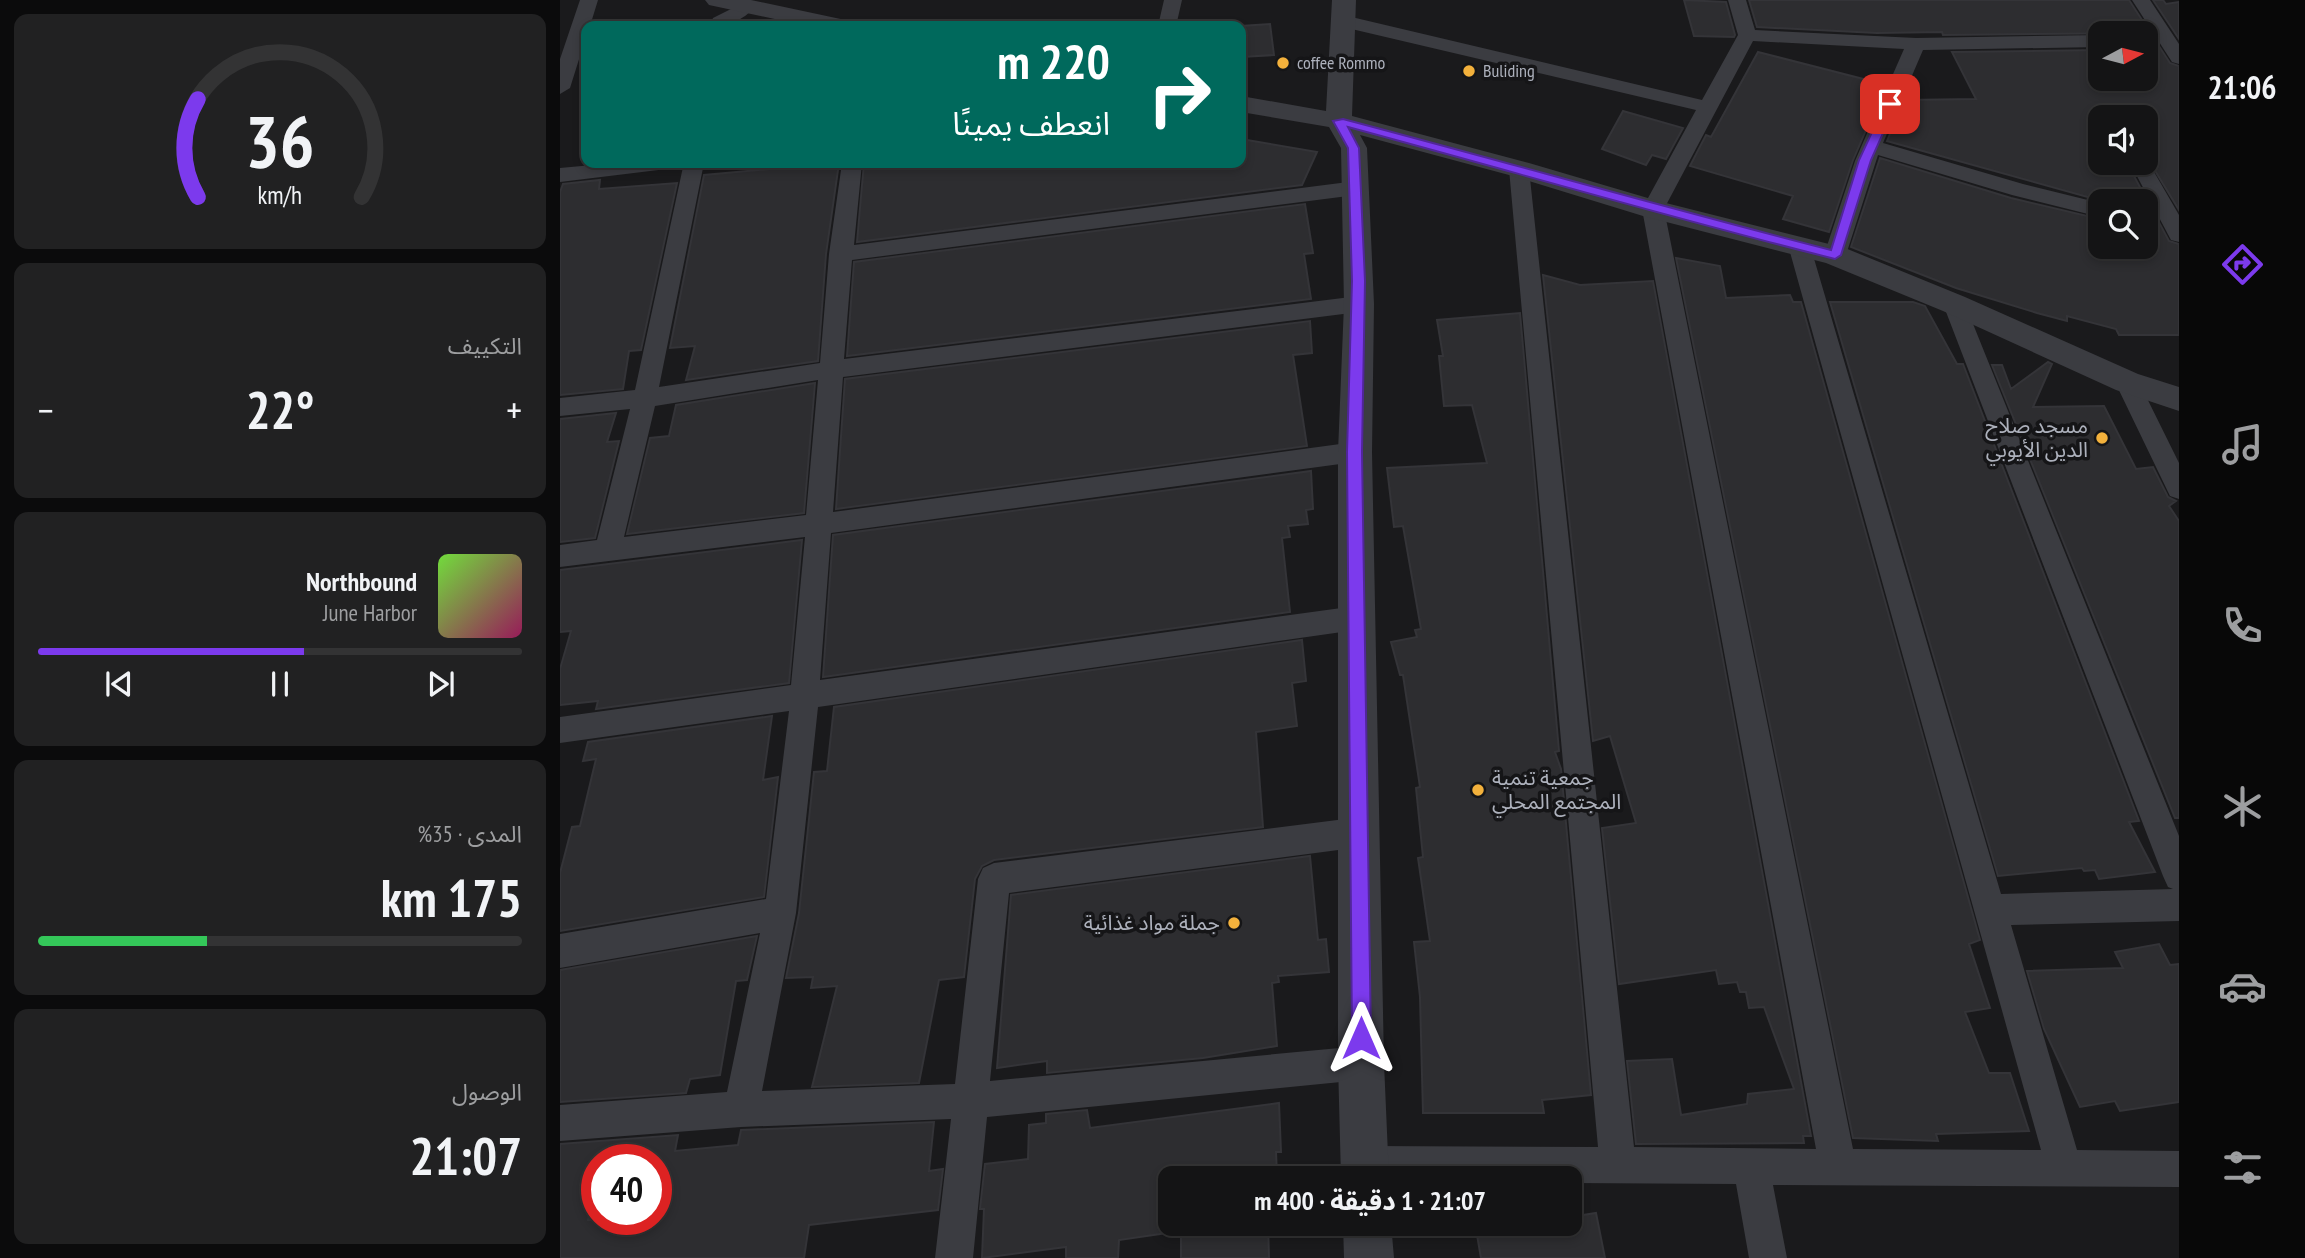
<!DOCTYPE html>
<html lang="ar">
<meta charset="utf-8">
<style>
:root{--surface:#141415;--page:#212122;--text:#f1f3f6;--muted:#9d9ea0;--line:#333334;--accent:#7c3aed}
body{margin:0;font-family:"PT Sans Narrow","Noto Sans Arabic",sans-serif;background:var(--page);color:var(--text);direction:rtl;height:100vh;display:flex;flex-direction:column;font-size:26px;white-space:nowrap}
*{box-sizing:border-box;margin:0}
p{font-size:23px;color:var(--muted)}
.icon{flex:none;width:38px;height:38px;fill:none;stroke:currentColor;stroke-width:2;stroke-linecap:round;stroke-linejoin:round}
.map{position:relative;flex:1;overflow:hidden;direction:ltr}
.sheet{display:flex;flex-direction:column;gap:14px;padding:14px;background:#0b0b0c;width:560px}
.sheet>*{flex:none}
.hud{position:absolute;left:21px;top:21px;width:665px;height:147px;border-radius:14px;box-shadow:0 4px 10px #0003,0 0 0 2px var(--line);direction:rtl;background:#00695c;color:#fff;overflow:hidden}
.needle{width:46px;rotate:83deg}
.controls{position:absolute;left:1528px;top:21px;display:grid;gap:14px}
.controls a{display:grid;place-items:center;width:70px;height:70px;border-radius:14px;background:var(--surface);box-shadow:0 4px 10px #0003,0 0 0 2px var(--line);font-size:35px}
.speed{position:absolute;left:21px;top:1144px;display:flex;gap:14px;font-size:35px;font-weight:700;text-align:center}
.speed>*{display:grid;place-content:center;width:91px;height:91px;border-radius:50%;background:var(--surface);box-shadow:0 4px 10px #0003,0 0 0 2px var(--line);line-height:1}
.speed .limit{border:10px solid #d22;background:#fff;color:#111}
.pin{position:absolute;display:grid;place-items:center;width:60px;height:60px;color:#fff;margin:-30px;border-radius:14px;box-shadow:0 4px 10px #0006}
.me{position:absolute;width:77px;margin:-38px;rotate:0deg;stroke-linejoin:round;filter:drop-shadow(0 0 5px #0008)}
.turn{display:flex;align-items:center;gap:24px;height:147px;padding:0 21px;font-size:32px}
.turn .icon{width:91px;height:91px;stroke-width:2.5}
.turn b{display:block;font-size:49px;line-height:60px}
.big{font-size:52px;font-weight:700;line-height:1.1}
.sheet .card{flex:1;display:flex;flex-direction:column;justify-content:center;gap:10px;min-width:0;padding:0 24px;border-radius:14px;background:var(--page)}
.sheet .dial{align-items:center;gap:0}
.dial svg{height:182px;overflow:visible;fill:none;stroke:var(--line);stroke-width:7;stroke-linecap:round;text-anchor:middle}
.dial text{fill:var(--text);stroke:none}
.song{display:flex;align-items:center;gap:21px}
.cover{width:84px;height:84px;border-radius:10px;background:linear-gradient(135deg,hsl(100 70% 55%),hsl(330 70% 35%))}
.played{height:7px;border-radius:4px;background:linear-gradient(90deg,var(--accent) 55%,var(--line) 55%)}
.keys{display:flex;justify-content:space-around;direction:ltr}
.heat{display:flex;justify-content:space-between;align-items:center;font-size:38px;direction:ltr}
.charge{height:10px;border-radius:5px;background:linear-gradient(90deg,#34c759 35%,var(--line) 0)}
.trip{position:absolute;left:598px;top:1166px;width:424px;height:70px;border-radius:14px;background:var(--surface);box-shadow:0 4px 10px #0003,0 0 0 2px var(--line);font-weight:700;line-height:70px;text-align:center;direction:rtl}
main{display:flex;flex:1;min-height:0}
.dock{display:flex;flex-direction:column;width:126px;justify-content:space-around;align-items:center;background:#080808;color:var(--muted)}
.dock .icon{width:49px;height:49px}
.dock .on{color:var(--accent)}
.dock b{font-size:32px;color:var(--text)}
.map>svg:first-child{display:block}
.building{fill:#2d2d30;stroke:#343438;stroke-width:2;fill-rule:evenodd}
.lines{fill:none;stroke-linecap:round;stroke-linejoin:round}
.minor{fill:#3b3c41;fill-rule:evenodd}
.tertiary{fill:#3b3c41;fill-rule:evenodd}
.route{fill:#7c3aed;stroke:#51269a;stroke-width:2}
.poi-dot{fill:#f3b13c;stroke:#151517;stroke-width:2.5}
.labels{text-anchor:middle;stroke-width:7;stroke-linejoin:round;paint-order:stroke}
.far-poi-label{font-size:18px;fill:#adb1bc;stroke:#151517;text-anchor:start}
.poi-label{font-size:21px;fill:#adb1bc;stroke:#151517;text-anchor:end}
</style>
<main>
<nav class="dock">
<b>21:06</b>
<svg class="icon on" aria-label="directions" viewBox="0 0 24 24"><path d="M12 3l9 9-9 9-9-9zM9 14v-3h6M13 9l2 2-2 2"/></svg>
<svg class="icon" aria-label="music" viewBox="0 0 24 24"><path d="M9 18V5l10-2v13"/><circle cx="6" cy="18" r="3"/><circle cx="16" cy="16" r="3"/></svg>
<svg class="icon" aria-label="phone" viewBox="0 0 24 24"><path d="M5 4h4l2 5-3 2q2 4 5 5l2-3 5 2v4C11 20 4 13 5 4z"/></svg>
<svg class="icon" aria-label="climate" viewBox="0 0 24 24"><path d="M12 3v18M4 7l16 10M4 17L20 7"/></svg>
<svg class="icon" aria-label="car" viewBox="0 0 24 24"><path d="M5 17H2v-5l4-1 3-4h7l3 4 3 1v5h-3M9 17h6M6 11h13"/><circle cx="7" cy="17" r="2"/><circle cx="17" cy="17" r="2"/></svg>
<svg class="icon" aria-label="filters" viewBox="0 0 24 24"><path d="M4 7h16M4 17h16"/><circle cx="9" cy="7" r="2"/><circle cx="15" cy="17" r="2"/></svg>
</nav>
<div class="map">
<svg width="1619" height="1258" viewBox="0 0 1619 1258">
<rect width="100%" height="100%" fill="#1a1a1c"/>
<path class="building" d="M1124,0L1166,2L1175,35L1174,37L1134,36Z
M1189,0H1569L1610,63L1619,66V210L1586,156V117H1540V163H1567L1609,241L1619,244V335H1559L1556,329L1507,316V321L1477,313L1396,288L1291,247L1320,158L1451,198L1540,219V247H1586V201H1542L1327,141L1344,100L1416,99L1392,52L1540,50V79H1586V33L1383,35L1382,32L1317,33L1197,27Z
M1593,0H1603L1606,4L1619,2V39Z
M710,24L714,55L682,57L681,26Z
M1198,52L1319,83L1312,100H1319L1293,160L1269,232L1223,219L1233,196L1130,166L1146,135L1151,137Z
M1063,111L1123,128L1106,159L1092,155L1086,165L1042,149Z
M687,140L757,152L742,185L297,242L304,163H681V153Z
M274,163H279L266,254L258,361L126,380L135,346L110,348L144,175Z
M40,180L39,189L117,183L81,350L69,351L63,389L0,395V192L3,184Z
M745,204L753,253L744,254L751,299L287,356L294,262Z
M1116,258L1160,266L1166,298L1230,295L1233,302H1241L1420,940L1409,944L1430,1008L1405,1012L1429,1073H1450L1469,1131L1376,1134L1378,1141L1293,1138Z
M983,275L1020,285L1093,281L1251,1136H1243L1244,1143L1076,1144L1067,1061L1112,1059L1121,1115L1187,1104L1188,1094L1234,1089L1204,1007L1189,1008L1186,992H1180L1177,982L1159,984L1156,970L1059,984L1042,828L1076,823L1050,736L1033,741Z
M1270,302H1353L1365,306L1397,364H1403L1579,821L1569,822L1595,872L1539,879L1535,870L1524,871L1522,868L1438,876Z
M960,313L999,751L995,752L1001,769L1031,1095L982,1100L984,1113H863L860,997L854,942L870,941L858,858L863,857L856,788L860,787L843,675H840L831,642L857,637L855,630L861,629L843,526L834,527L827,468L927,463L912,405L884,406L879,356H883L877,320Z
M750,321L752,353L733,355L747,446L276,509L285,379Z
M1488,362L1492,364L1473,407L1544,406L1576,469L1593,467L1608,497L1616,501L1609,506L1619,521V818H1615L1432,365H1442L1451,389Z
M255,383L244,513L67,534L90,438L109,436L116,405Z
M56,413L47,442L59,441L35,538L0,542V419Z
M751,471L753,509L746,510L748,524L728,526L730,537L722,538L730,612L263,677L273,535Z
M242,540L229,683L36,709L38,701L0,705V669L11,631L0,632V570Z
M742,640L746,681L732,683L737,726L696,732L703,827L434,860L422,866L415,879L404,977L379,980L359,1083L252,1087L277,986L251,988L253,977L226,978L239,913L254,772L267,771L274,707Z
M212,716L203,780L218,777L204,897L0,931V873L12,827L20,826L36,759L23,761L28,742Z
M750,856L758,940L766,939L769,972L718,976L719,982L712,983L717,1046L643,1058L487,1073V1061L437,1068L451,895Z
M197,936L187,980L176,981L160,1075L130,1079L126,1093L0,1102V970Z
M1599,944L1610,965L1619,964V1102L1560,1111L1555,1101L1520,1107L1484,1029L1467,971L1563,968L1555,952Z
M719,1103L721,1152H716L717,1175L706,1178H611V1223H708L709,1258H621V1231L559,1240L558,1258H506V1247L422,1258L424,1209H420L425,1164L468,1159L469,1125L486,1123V1114L527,1110L530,1128Z
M374,1122L369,1171L383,1169L378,1210L249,1225L244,1258H0V1144L118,1135L115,1151L178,1145L181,1130ZM37,1160H96V1220H28L37,1183Z
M1036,1213L1045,1258H921L917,1235L937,1223H1010V1217Z"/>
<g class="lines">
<path class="minor" d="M20,0H38L30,26H26V37L10,88L0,94V59Z
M604,0H622L616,26H598Z
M1168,0H1186L1195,30L1356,38L1540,35V47L1363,50L1323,143L1463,184L1540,203V217L1452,195L1318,155L1286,255L1283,260L1275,263L1267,260L1264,255L1295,161L1344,49L1193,41L1104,209L1293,1149L1481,1150L1228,245L1231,240L1239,238L1247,240L1250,245L1441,894L1613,889L1608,887L1603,876L1383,304L1386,298L1394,296L1402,298L1405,304L1619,836V921L1451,925L1517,1150L1619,1151V1187L1213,1185L1227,1258H1189L1176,1184L1010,1183V1178H794L787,1164L792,1151L805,1146L1038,1147L949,169L952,164H966L969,169L1074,1147L1256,1149L1082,209L1136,110L783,27L774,21L783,15L1142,100L1178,35Z
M1572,0H1590L1619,44V64L1612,62Z
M185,2L194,8C182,21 166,27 150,26L153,18Z
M1586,158L1619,215V242L1611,240L1570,163H1586Z
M54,163H144L99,387L260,363L269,254L282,163H302L294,245L796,181L803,183L807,188L803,193L796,195L292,260L284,359L799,296L807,298L810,304L807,310L799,312L283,377L273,512L795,442L804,445L808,452L804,459L795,462L271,533L260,680L796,606L806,610L810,618L806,626L796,630L258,707L236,913L202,1091L395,1084L418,879L423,868L434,863L801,817L812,821L817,832L812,843L801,847L449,893L430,1081L801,1046L813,1051L818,1063L813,1075L801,1080L427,1117L413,1258H375L391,1119L181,1127L0,1141V1105L167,1092L200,933L0,968V934L206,899L229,711L0,743V717L231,685L245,537L0,567V545L37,540L70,409L0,416V398L75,390L123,167L0,182V168ZM258,380L246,515L64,537L95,406Z
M1567,373L1576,376L1619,463V499L1610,496L1555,382L1558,376Z"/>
<path class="tertiary" d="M145,0H191L290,21L293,26H247L149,5Z
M772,0H796L792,116L969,163L1098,201L1285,248L1405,297L1578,374L1619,387V411L1556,390L1383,311L1266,263L1083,216L949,175L800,135L807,148L814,304L812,452L824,1063L829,1178H781L778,1063V452L784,304L781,148L769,127L681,112V96L766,111Z
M783,1223H831L834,1258H784Z"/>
</g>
<path class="route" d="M1326,102L1336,104L1311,160L1281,255L1275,259C1112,218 951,171 788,127L799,148L805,281L802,452L811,1038L808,1044L801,1047L794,1044L792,1038L787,452L792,281L788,148L773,121L783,119C946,162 1107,208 1271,250L1299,160Z"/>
<g class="poi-dot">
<circle cx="723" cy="63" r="7"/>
<circle cx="909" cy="71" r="7"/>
<circle cx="1542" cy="438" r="7"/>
<circle cx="918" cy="790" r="7"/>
<circle cx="674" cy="923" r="7"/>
</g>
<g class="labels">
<g class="far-poi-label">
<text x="737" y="69">coffee Rommo</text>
<text x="923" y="77">Buliding</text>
</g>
<g class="poi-label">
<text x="1528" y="433">مسجد صلاح<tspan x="1528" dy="24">الدين الأيوبي</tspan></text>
<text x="932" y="785" text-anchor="start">جمعية تنمية<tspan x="932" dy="24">المجتمع المحلي</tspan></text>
<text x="660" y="930">جملة مواد غذائية</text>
</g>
</g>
</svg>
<div class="controls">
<a><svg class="needle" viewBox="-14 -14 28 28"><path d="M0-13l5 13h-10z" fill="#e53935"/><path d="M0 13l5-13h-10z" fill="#9d9ea0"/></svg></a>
<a><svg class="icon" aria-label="sound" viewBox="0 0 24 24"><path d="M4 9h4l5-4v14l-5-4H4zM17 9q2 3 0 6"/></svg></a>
<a><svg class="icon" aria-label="search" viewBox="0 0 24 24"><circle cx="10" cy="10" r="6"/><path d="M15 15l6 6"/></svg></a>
</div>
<div class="speed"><div class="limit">40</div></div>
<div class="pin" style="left:1330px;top:104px;background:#d93025"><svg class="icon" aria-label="arrive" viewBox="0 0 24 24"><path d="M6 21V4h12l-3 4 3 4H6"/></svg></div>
<svg class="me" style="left:801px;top:1038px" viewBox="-20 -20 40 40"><path d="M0-17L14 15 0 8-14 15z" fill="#7c3aed" stroke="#fff" stroke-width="4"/></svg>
<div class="trip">21:07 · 1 دقيقة · 400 m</div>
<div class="hud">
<div class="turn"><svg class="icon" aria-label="right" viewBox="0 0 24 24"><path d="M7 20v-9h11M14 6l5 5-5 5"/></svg><div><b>220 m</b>انعطف يمينًا</div></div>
</div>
</div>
<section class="sheet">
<div class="card dial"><svg viewBox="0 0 100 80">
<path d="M14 69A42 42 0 1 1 86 69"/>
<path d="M14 69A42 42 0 0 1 14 26" stroke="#7c3aed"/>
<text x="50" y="56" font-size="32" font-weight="700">36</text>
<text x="50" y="72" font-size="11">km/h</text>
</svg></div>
<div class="card"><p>التكييف</p>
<div class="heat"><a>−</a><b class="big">22°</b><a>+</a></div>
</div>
<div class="card">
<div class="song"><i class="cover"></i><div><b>Northbound</b><p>June Harbor</p></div></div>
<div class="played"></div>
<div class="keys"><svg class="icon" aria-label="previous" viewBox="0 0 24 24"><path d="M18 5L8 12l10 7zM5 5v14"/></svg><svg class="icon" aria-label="pause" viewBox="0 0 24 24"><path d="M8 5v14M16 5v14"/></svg><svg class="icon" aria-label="next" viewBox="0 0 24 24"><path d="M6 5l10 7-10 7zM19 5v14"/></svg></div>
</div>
<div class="card"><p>المدى · 35%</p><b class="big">175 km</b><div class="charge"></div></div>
<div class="card"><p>الوصول</p><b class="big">21:07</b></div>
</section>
</main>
